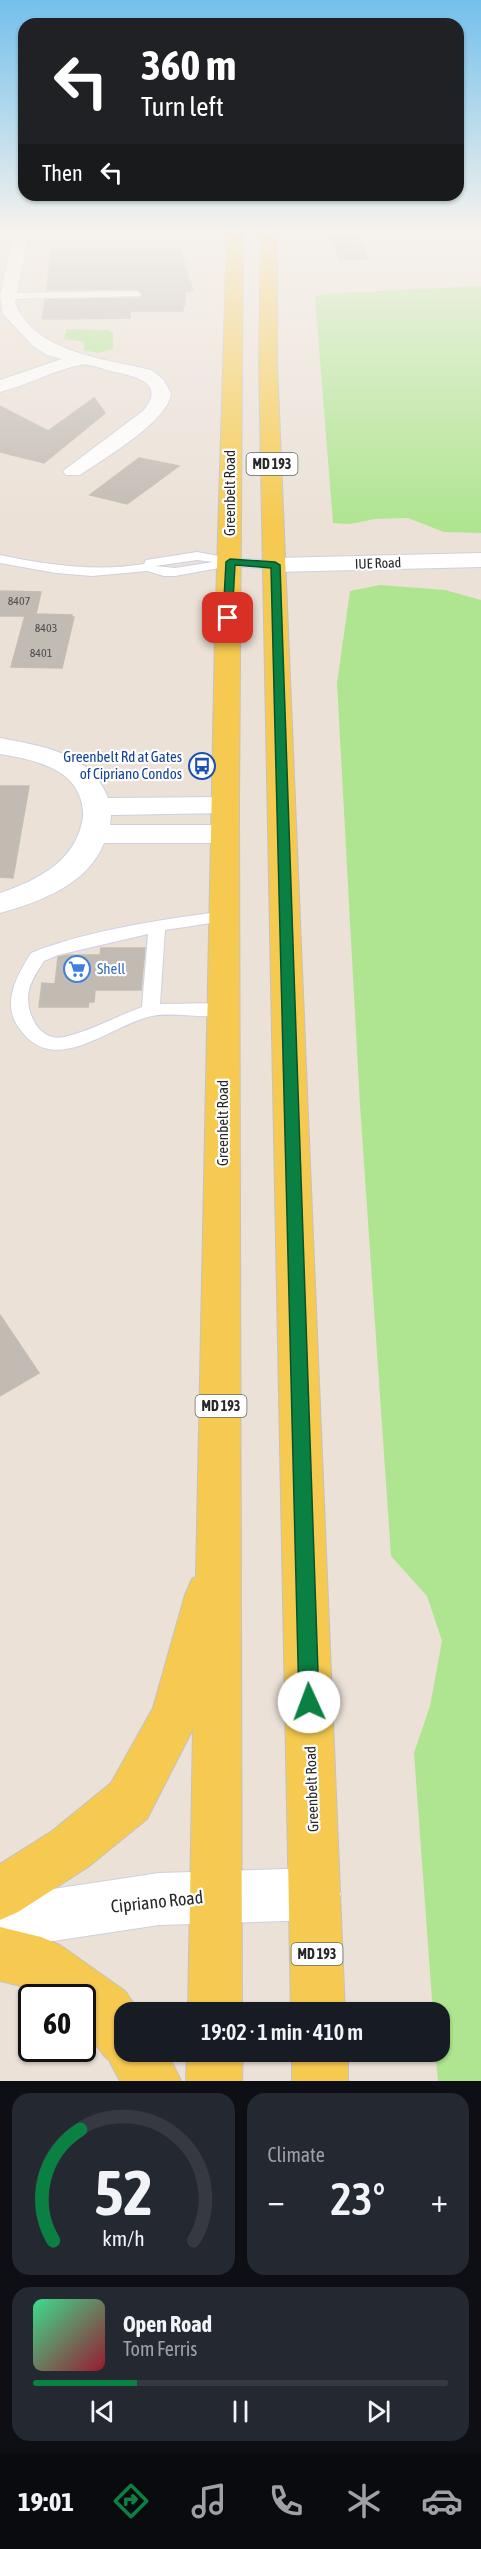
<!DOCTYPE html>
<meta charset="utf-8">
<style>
:root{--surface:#171b24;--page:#242831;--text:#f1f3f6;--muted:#9ea1a6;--line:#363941;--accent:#0b8043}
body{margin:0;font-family:"Asap Condensed",sans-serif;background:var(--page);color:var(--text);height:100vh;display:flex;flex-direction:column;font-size:22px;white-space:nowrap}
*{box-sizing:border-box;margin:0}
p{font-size:20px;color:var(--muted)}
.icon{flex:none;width:33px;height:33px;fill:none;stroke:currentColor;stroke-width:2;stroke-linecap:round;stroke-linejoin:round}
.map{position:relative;height:2081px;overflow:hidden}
.details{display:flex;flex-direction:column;gap:12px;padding:12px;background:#0d0f14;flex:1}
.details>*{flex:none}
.hud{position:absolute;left:18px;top:18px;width:446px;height:183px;border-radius:18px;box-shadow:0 2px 4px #0004;background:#202124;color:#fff;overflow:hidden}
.speed{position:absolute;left:18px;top:1984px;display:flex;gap:12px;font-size:30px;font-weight:700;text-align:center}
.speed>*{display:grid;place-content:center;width:78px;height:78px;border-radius:50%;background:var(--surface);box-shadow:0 2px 4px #0004;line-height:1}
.speed .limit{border:3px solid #111;border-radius:9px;background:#fff;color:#111}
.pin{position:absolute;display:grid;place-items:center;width:51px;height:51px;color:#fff;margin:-26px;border-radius:12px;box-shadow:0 3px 9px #0006}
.me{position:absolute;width:66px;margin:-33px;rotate:358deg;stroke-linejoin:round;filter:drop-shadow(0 0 4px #0008)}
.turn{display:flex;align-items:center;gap:21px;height:126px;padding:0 24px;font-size:27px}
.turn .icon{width:78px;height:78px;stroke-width:2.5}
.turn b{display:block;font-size:42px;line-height:51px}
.then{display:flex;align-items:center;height:57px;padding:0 24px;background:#0003;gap:12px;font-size:22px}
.big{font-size:45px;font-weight:600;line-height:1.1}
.details .tile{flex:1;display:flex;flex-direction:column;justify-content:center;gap:9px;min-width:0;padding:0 21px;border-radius:18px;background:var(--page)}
.details .dial{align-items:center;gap:0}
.dial svg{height:156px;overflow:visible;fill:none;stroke:var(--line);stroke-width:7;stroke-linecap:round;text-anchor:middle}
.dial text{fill:var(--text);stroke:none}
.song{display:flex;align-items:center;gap:18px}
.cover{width:72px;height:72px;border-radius:9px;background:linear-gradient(135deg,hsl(150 70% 55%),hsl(350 70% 35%))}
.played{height:6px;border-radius:3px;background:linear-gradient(90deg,var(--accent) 25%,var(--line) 25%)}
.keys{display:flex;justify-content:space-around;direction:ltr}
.heat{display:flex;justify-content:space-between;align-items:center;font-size:33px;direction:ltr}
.details .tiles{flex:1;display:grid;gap:12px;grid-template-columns:1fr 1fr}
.tile:last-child{grid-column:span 2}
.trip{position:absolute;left:114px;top:2002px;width:336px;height:60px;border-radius:18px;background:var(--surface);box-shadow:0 2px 4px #0004;font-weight:600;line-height:60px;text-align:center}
.menu{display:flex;height:96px;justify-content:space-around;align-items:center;background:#090b0e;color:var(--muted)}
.menu .icon{width:42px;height:42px}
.menu .active{color:var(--accent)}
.menu b{font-size:27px;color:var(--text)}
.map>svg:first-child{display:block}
.green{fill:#afe590}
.building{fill:#c2bbb4;stroke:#c5bdb1;stroke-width:1.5}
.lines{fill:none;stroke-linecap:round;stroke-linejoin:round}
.lane-casing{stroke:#ccd1e1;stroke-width:2}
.street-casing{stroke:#ccd1e1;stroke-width:2}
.secondary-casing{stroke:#ccd1e1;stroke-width:2}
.primary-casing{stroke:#c3c3c3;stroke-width:2}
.lane{fill:#fff;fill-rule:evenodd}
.street{fill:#fff;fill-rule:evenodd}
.secondary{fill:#fff;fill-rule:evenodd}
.primary{fill:#f6ca50;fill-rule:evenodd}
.route{fill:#0b8043;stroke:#07532c;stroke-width:1.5}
.labels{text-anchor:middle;stroke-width:4.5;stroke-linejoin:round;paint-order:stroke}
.number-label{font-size:12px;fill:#4e4c4a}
.shield{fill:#fff;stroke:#686868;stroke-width:1.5}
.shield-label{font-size:14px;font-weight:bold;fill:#272727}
.far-street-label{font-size:14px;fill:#272727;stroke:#fff}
.street-label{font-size:15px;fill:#272727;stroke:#fff}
.transit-label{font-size:15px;fill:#164399;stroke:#fff;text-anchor:end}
.shop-label{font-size:15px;fill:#366cbe;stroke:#fff;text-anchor:start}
.near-street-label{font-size:18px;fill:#272727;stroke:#fff}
</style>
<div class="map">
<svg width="481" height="2081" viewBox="0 0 481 2081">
<rect width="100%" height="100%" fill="#ebe1d7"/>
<path class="green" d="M481,286V533L444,532L408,518L375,519L350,524L333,523L315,297L322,294Z
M67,329L108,330L113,333V349L98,353L84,350V342L64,339Z
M380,585L445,590L481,600V2081H438L435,2052H440V2013H433L414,1753L430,1706L442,1641L427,1596L391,1556L360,1105L337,683L350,591Z"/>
<path class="building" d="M356,235L368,259L339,260L331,236Z
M180,248L193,291H185V306H183V311H130V318L42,319L45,300L140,298L143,295L137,289L47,290L51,250Z
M94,398L105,413L44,463L0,452V406L48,431Z
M139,458L179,466L127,504L90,495Z
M0,591L41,592L36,614L72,615L71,617H74L62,668L11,667L25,616H0Z
M0,786H29L13,878L0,877Z
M101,948H145L141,990H95L94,1002H89L88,1007H39L42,983L55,984L58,957L69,955H100Z
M0,1315L39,1373L0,1396Z"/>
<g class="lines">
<defs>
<path id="lane" d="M137,291L141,294L140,296L8,299L4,296L8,293Z
M197,552L230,558L275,561L281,565L275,569L230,566L175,576H164L147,571L92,576L56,573L0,563V555C48,565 95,572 144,564L146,560ZM197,560L213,562L175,568L155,566Z
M225,911L231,912L233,916L231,920L165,930L160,1004L224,1003L230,1005L233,1009L230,1013C205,1021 177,1011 152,1016C107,1026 53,1081 17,1025C2,1001 18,974 31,953C88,930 164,919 225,911ZM148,934L142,1007C117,1016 91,1031 64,1037C39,1043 24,1011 29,990C31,980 39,969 44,961L58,955Z"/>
<path id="street" d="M13,233H29L15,302C33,353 107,359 151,370L163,379L171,393C169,421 103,459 80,475H66L63,471L143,411C168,382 133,376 111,371C102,369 89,363 80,365C52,371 27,385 0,392V380L62,359L47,355L33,346L3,314L0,296Z
M481,553V567L275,572L267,570L264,565L267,560L275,558Z
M0,738C42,746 91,753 108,798L225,797L235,799L239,805L235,811L225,813L111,815L110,825H225L235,828L239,834L235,840L225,843H104C88,884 40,902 0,913V893C39,880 77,860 83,817C84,801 77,786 65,776C46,762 23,758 0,754Z"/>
<path id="secondary" d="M315,1868L333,1876L341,1894L333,1912L315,1920L159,1925L0,1949V1897L159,1873Z"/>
<path id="primary" d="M227,233H243L239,805L242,2013H188L193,1729L147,1819L88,1867L18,1912L0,1920V1864L52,1831L111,1783L153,1708L185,1595L192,1579L196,1577L215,637Z
M261,233H277V363L345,2013H291L259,363Z
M0,1927L41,1937L60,1945L125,1991L140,2013H124V2052H167L181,2081H120L109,2060L105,2057L82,2026V1998H43L29,1988L0,1981Z
M187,2052H243L242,2081H186Z
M292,2052H348V2081H292Z"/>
</defs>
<use href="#lane" class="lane-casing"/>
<use href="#street" class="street-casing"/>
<use href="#secondary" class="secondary-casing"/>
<use href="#primary" class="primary-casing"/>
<use href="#lane" class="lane"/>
<use href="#street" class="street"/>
<use href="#secondary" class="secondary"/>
<use href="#primary" class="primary"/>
</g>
<linearGradient id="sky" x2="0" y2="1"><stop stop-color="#73c0ec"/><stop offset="0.44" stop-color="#f6f2ed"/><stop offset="1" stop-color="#f6f2ed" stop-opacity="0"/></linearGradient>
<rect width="481" height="524" fill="url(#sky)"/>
<path class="route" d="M230,559L275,562L280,565L319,1702L316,1709L309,1712L302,1709L299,1702L271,568L235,565L232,618L228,621L223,618L226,562Z"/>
<defs>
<symbol id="bus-ring" viewBox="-11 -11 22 22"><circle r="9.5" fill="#fff" stroke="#1a4fb4" stroke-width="1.5"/><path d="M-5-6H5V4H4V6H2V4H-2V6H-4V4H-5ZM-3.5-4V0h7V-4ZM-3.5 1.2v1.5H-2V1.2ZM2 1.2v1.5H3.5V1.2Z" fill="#1a4fb4"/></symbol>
<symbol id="supermarket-ring" viewBox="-11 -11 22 22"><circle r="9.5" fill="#fff" stroke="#3f7fe0" stroke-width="1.5"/><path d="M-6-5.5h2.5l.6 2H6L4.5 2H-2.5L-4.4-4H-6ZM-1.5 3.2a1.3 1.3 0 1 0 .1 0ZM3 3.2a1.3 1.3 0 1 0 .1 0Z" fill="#3f7fe0"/></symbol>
</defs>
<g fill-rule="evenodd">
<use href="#bus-ring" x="187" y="751" width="30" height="30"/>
<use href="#supermarket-ring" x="62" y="954" width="30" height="30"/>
</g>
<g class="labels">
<g class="number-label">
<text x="19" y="605">8407</text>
<text x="46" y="632">8403</text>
<text x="41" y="657">8401</text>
</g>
<g class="shield">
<rect x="246.5" y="453" width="51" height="22" rx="4.5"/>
<rect x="195.5" y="1395" width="51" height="22" rx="4.5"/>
<rect x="291.5" y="1943" width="51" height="22" rx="4.5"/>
</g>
<g class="shield-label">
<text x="272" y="469">MD 193</text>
<text x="221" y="1411">MD 193</text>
<text x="317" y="1959">MD 193</text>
</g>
<g class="far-street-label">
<text transform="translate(378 563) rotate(-2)" y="5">IUE Road</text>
</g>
<g class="street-label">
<text transform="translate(230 493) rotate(-90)" y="5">Greenbelt Road</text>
<text transform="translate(223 1123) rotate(-90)" y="5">Greenbelt Road</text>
<text transform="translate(312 1789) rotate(-92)" y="5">Greenbelt Road</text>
</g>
<g class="transit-label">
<text x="182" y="762">Greenbelt Rd at Gates<tspan x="182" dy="17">of Cipriano Condos</tspan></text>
</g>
<g class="shop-label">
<text x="97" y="974">Shell</text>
</g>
<g class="near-street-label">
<text transform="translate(157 1902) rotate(-6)" y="6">Cipriano Road</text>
</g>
</g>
</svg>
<div class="speed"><div class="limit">60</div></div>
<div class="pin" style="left:228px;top:618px;background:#d93025"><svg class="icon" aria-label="arrive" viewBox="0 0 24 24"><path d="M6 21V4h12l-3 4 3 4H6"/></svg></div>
<svg class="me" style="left:309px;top:1702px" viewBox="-20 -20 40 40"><circle r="19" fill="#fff"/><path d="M0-13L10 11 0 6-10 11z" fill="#0b8043"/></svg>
<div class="trip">19:02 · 1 min · 410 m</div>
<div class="hud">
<div class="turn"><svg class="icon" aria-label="left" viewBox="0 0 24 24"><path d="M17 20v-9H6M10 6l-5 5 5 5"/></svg><div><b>360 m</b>Turn left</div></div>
<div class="then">Then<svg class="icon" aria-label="left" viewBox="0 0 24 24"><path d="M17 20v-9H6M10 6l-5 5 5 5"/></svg></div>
</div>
</div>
<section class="details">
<div class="tiles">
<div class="tile dial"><svg viewBox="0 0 100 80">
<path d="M14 69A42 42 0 1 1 86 69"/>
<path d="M14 69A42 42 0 0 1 28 12" stroke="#0b8043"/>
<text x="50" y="56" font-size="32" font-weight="700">52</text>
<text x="50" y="72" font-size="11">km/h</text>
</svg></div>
<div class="tile"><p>Climate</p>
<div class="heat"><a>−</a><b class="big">23°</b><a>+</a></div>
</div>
<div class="tile">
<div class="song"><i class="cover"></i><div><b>Open Road</b><p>Tom Ferris</p></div></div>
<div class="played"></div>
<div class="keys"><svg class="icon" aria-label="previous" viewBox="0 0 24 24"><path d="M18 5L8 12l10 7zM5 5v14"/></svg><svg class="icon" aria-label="pause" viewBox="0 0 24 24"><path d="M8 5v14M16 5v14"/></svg><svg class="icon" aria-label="next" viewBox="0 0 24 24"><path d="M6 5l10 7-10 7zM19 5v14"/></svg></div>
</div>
</div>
</section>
<nav class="menu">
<b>19:01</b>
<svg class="icon active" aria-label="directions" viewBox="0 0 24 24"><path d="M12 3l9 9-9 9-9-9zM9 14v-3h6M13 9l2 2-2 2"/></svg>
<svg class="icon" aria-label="music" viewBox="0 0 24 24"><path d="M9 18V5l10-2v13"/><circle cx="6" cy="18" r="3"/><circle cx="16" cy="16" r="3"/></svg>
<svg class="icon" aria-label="phone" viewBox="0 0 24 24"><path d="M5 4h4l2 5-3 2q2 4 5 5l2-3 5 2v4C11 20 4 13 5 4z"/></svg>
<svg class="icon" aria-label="climate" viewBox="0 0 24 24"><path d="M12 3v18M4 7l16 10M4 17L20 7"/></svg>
<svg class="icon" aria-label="car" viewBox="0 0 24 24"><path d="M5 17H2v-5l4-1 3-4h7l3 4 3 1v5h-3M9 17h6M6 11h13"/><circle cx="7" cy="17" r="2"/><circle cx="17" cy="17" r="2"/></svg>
</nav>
